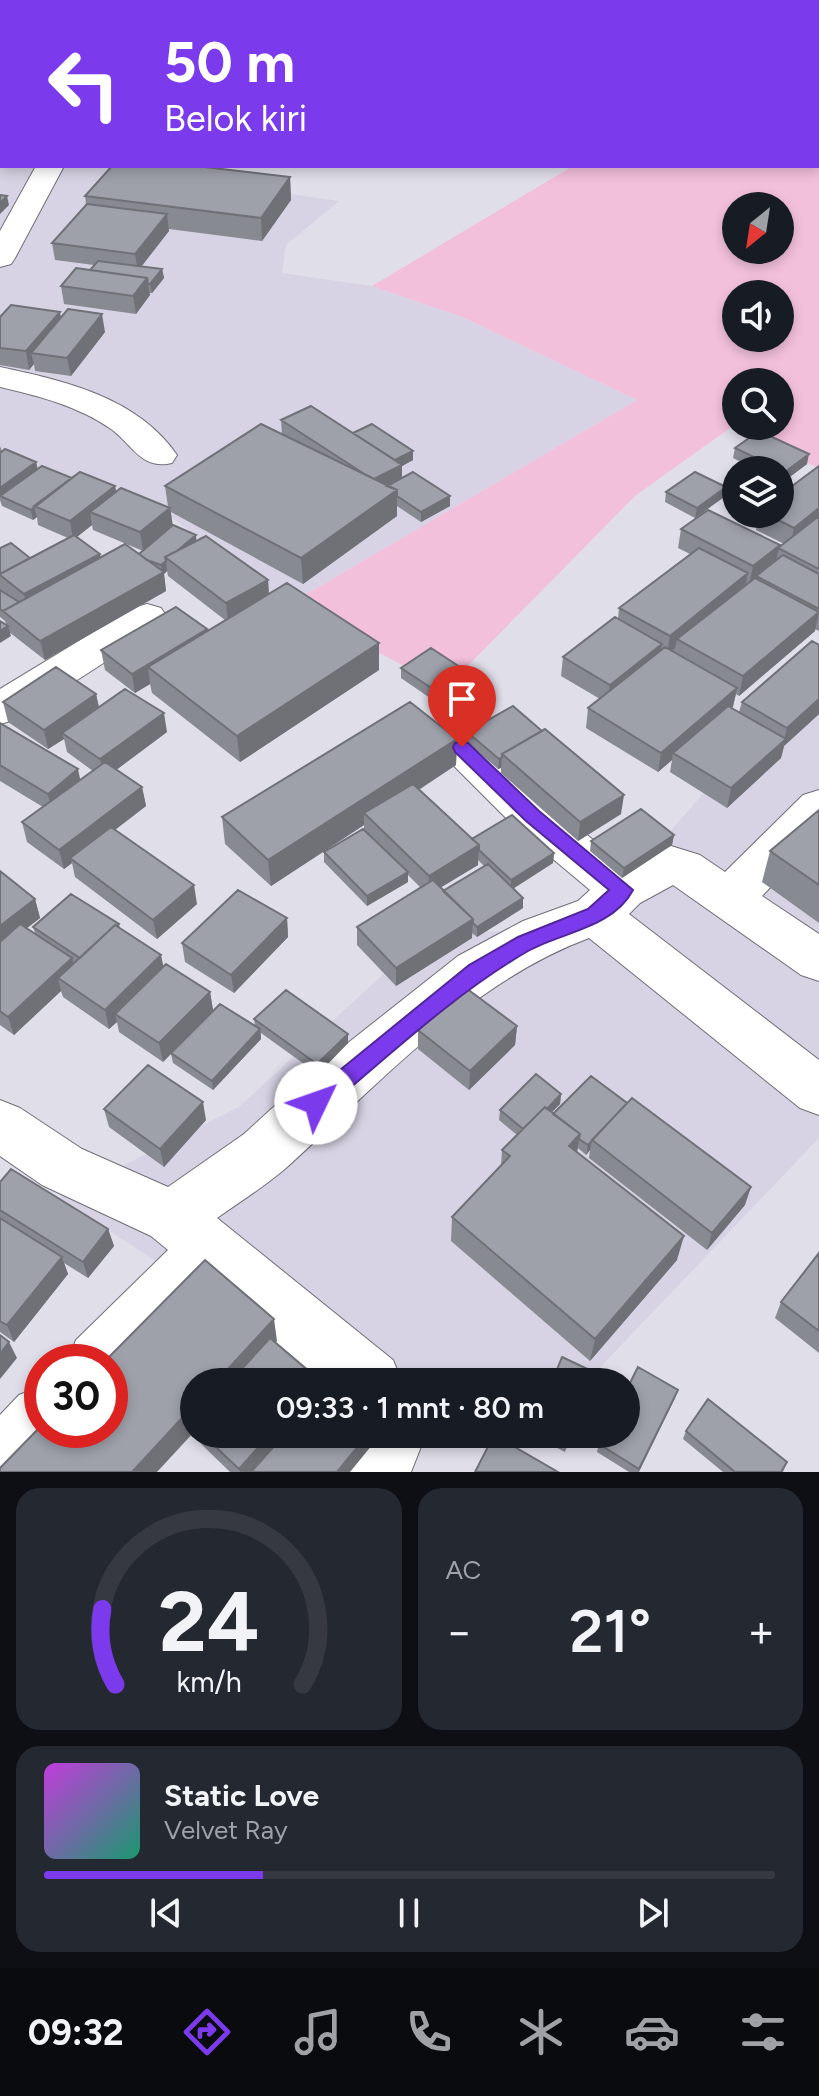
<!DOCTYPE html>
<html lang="id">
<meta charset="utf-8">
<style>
:root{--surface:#171b24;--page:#242831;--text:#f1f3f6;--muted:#9ea1a6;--line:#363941;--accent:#7c3aed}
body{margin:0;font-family:Figtree,sans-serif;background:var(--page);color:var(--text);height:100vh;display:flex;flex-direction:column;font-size:30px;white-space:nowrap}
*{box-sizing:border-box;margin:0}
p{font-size:26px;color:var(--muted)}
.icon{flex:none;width:44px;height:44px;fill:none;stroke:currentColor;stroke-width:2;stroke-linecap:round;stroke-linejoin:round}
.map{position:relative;height:1472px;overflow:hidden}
.drawer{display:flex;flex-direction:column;gap:16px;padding:16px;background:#0d0f14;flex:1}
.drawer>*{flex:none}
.top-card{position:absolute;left:0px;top:0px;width:820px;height:168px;box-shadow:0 4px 12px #0003;background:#7c3aed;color:#fff;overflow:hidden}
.needle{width:52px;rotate:210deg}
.fabs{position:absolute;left:722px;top:192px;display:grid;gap:16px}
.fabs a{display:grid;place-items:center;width:72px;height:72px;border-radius:50%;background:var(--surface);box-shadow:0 4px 12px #0003;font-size:40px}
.speed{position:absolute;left:24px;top:1344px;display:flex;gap:16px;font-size:40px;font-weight:700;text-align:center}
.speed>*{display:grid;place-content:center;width:104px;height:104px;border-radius:50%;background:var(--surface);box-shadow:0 4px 12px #0003;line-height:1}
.speed .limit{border:12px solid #d22;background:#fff;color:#111}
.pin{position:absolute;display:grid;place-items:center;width:68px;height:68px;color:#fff;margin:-82px -34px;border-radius:50% 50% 50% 0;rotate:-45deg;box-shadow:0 0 8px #0007}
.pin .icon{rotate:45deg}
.me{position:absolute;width:88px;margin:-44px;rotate:48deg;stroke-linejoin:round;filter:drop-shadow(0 0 6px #0008)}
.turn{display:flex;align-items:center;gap:28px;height:168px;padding:0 32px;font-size:36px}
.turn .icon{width:104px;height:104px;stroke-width:2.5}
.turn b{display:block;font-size:56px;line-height:68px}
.big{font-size:60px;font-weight:600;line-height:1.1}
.drawer .card{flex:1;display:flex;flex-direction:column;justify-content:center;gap:12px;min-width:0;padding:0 28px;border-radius:24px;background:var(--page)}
.drawer .dial{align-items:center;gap:0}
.dial svg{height:208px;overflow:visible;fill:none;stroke:var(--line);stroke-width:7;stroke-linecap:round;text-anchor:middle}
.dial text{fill:var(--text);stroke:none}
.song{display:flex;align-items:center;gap:24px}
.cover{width:96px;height:96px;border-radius:12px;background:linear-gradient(135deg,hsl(290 70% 55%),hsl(160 70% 35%))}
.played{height:8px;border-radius:4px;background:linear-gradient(90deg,var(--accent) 30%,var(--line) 30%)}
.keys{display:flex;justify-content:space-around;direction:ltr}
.heat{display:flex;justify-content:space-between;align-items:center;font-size:44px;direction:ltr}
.drawer .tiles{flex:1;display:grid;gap:16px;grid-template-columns:1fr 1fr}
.card:last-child{grid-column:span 2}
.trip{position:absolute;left:180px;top:1368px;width:460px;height:80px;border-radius:40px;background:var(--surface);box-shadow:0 4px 12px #0003;font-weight:600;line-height:80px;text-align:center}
.tab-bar{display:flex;height:128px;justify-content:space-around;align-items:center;background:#090b0e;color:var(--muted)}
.tab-bar .icon{width:56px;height:56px}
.tab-bar .on{color:var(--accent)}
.tab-bar b{font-size:36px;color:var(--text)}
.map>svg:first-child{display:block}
.built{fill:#d7d3e4}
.green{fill:#f3c0dc;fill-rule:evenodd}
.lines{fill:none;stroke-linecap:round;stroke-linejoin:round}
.minor-casing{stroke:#706e77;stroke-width:2}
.major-casing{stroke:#706e77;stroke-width:2}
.minor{fill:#fff;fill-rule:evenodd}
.major{fill:#fff;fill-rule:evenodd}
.wall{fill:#888a92;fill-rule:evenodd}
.shaded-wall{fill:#6f7177}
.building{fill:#9ea1aa;stroke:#6f7177;stroke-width:2}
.route{fill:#7c3aed;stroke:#51269a;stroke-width:2}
</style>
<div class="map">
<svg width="819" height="1472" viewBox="0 0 819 1472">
<rect width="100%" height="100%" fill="#e0dee8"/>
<path class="built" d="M0,0H162L2,2V166H96L339,201L286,245L282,273L372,286L462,317L637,400L288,605L163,511L0,456Z
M819,661V1138L586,1382H366L292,1350L59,1198L239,1107L428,933L585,929Z"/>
<path class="green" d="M629,0H819V468L730,428L635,496L446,688L288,605L637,400L462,317L372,286L573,166H818V2ZM736,206H780V250H736ZM736,294H780V338H736ZM736,382H780V426H736Z"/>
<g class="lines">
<defs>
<path id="minor" d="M0,367C65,381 137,397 177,455L172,463C141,470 133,445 111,429C78,406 39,396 0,387Z
M147,604L161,608L167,617L161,626L15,720L0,724V689L133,608Z
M462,731L478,736L548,804L626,866L671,846L700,855L725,872L803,795L819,790V836L762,896L819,934V981L801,975L673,885L640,903L629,914L819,1060V1115L800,1108L589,938C469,983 379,1084 286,1168C265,1186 240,1202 217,1218L393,1360L402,1382H323L212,1288L120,1384L110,1388V1362H67L76,1340L168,1250L151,1236L42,1185L0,1156V1100L20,1108L82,1149L168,1187L244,1134L315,1069L458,956L523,921L578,901L590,890L516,828L446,758L440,747L446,736Z
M42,1386V1430H69L65,1441L35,1472H0V1415L19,1395Z
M362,1434H426L411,1472H341L351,1449Z"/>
<path id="major" d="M84,0H106V2H84Z
M36,166H64L15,258L11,264L0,267V231Z"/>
</defs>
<use href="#minor" class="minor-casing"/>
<use href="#major" class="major-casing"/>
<use href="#minor" class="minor"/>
<use href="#major" class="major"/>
</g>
<path class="wall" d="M290,177L291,200L262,241L169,229V231L141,266L162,269L164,278L152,293H149L150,295L136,314L64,304L61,286L90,270L94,265L55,260L52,243L86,204L85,196Z
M0,317L61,318L105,332L71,376L35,371L34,364L29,370L0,365Z
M281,420L353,433L413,451V460L402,466V478L450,496V506L421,522L397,506V516L303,584L171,512L172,526L196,535V541L268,580L269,594L379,643V670L240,762L152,693L150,684L135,693L105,670L101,650L207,629L208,631L225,620L168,576L167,571L164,574L166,591L45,660L9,632L11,636L5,621L0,617V548L30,558L68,538L38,525L37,517L33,520L2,506L0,500V446L2,451L36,462L38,469L72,478L115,486L116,492L168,507L165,486L282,435ZM92,525L93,530L143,551L139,554L100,558V554L77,537Z
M735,448L807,464L783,482L780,480V470H758L733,458Z
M819,466V631L815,629V631L739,696L736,694L732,708L739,712L742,702L819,645V714L784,746L781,758L727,808L670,772L672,760L658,772L586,728L588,708L600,699L561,676L563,657L618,619L619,608L690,554L678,548L681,529L780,545L779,548L784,544L756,530L759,514H780Z
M726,487L724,497L695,518L665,502L666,492Z
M401,668L459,677L430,698L401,678Z
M96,694L99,707L167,732L116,770L142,787L146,806L115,830L197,904L157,939L75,877L72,863L64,869L27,842L22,822L43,807L0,781V723L80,780L93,771L67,752L64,739L48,749L8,722L3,702Z
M467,732L621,814L578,841L501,773V768L498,769L467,742Z
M457,739L456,765L419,790L472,839L554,853L553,863L514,888L523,908L477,937L472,933V938L396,986L357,945V927L420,887L408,875V882L367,906L324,862V852L364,830V825L271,886L225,844L222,817ZM478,860L484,866L443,891L440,888L478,865Z
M819,810V923L762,882L770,851Z
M674,835L672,845L622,878L590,851L591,841Z
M0,871L35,899L40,918L27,928L35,933L33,927L119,924L120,928L164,967L210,992L213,1010L255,1026L254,1019L348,1034V1043L318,1074L261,1033V1039L213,1090L173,1063L171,1054L163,1062L119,1032L117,1022L109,1029L63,997L61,991L14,1035L0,1025Z
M287,918L288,937L234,993L185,962L182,943Z
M517,1026L515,1045L469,1090L418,1049V1030Z
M561,1094L560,1104L552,1112L745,1205L707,1250L589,1158L590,1150L586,1155L578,1148L577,1152L677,1260L590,1361L451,1241L452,1217L501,1166L502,1150L517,1135L499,1120L500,1110Z
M104,1109L206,1120L164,1167L109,1127Z
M0,1182L108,1229L114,1246L88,1278L64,1263L68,1274L14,1342L0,1332Z
M819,1253V1353L775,1318L781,1302Z
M675,1398L639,1472H629L597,1452L599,1444Z
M686,1431L787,1462L783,1472H723L683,1439Z
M194,1434H377V1439L252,1472H230L196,1439Z
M533,1434H572L565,1452L533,1436Z"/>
<path class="shaded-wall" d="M2,95V122L0,124V97Z
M290,177L291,200L262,241L261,218Z
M7,196L9,205L0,214V203Z
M167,214L169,231L138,271L135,254Z
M162,269L164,278L152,293L150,284Z
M147,278L150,295L136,314L133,296Z
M60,312L63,329L31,353L34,364L29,370L26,351Z
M102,314L105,332L71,376L67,358Z
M413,451V460L402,466V484L384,488L373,480L392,462Z
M809,454L807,464L783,482L785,472Z
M36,462L38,472L0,496V488Z
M115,486L118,505L90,512L92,525L73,540L70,521Z
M726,487L724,497L695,518L697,508Z
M397,490V516L303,584L301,558Z
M450,496V506L421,522V512Z
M34,507L37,517L33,520L31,510Z
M170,508L173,526L143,551L140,532Z
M819,508V524L790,547L794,528Z
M196,535L197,545L168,559Z
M780,545L775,565L756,576L755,580L749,585L753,566Z
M100,554L103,573L29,614L24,594Z
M166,561L167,571L164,574L166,591L45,660L40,641L162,573L161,565Z
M748,573L744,593L677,639L675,648L667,655L670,636Z
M268,580L269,599L228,622L226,603Z
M819,612L815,631L739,696L743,676Z
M8,626L11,636L0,643V631Z
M207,629L210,648L148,667L150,684L135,693L132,674Z
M379,643V670L240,762L237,736Z
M662,644L658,663L607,704L610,685Z
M460,667L459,677L430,698V687Z
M737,688L733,707L677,755L673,753L672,760L658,772L661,753Z
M96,694L100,713L62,733L64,739L48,749L44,730Z
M819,699V714L784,746L781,758L727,808L731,788L784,740L787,728Z
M164,713L167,732L104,779L100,759Z
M457,739L456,765L371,820L364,813V825L271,886L268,860Z
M502,757L501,768L498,769L499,759Z
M78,769L82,788L52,813L48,794Z
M142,787L146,806L74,861L70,858L72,863L64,869L59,850Z
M624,795L621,814L578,841L580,822Z
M674,835L672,845L622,878L624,868Z
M479,845L478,865L428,895L429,876Z
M554,853L553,863L511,890V880Z
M408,872V882L367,906V896Z
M194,885L197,904L157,939L153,920Z
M523,898V908L477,937V927Z
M35,899L40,918L0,949V926Z
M287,918L288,937L234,993L231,975Z
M473,919L472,938L396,986V968Z
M161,955L165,974L115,1014L117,1022L109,1029L105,1010Z
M72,958L77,976L58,978L61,991L14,1035L8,1017Z
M210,992L213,1010L163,1062L159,1043Z
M517,1026L515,1045L469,1090L470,1071Z
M260,1029L261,1039L213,1090L212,1081Z
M348,1034V1043L318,1074L317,1064Z
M561,1094L560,1104L524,1140L525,1130Z
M203,1102L206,1120L164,1167L160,1149Z
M580,1134L576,1158L569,1146Z
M592,1141L590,1150L586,1155L588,1145Z
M751,1187L745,1205L707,1250L712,1233Z
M108,1229L114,1246L88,1278L83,1262Z
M684,1236L677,1260L590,1361L595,1339Z
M62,1257L68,1274L14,1342L7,1325Z
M274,1319L277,1341L240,1382H216Z
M9,1342L17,1358L0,1379V1354Z
M678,1390L675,1398L638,1472L639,1469Z
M194,1405V1426L192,1424L194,1432L157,1472H132Z
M270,1434H286L252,1472H240L239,1469Z
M368,1434H377V1439L350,1472H337Z"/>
<path class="building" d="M0,83H2V95L0,97Z
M112,166H196L290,177L261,218L85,196Z
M0,195L7,196L0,203Z
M87,204L167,214L135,254L52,243Z
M98,261L162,269L150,284H148L147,278L90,270Z
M76,268L147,278L133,296L61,286Z
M11,305L60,312L26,351L0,348V317Z
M68,309L102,314L67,358L31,353Z
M311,406L402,465L374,479L366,475L281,420Z
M261,424L397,490L301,558L165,486Z
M372,424L413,451L395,460L353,433Z
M759,431L809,454L785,472L735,448Z
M5,449L36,462L0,488V453Z
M42,466L72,478L31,510L0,496Z
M819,466V508L794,528L766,514H780V495Z
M80,472L115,486L70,521L34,506Z
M413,472L450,496L421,512L397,496V490L387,486Z
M695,472L726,487L697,508L666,492Z
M121,488L170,508L140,532L90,512Z
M708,510L780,545L753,566L681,529Z
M819,516V569L778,548Z
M173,525L196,535L177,551L165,557L166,561L161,565L147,560L139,554Z
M74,535L100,554L24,594L0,575V574Z
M206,536L268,580L226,603L165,557Z
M11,543L30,558L0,574V548Z
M125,544L164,572L40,641L3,611Z
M699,548L748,573L670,636L619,608Z
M783,555L819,574V609L756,576Z
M755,578L819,612L743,676L677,639Z
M287,583L379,643L237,736L148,667Z
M0,590L19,602L3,611L0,609Z
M176,607L207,629L132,674L101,650Z
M615,617L662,644L610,685L563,657Z
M0,621L8,626L0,631Z
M812,641L819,645V699L787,728L742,702Z
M665,647L737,688L661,753L588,708Z
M431,648L460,667L430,687L401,668Z
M56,667L96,694L44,730L3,702Z
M125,689L164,713L100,759L62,733Z
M410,702L457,739L268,860L222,817Z
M513,706L542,731L502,754V757L499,759L467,732Z
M728,706L786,739L731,788L673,753Z
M0,723L78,769L48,794L0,765Z
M545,729L624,795L580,822L502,754Z
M105,762L142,787L59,850L22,822Z
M413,784L479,845L429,876L364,813Z
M641,809L674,835L624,868L591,841Z
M819,810V885L770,851Z
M512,815L554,853L511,880L479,850V845L472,839Z
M111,827L194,885L153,920L70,858Z
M363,829L408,872L367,896L324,852Z
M488,864L523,898L477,927L473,923V919L443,891Z
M0,871L35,899L0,926Z
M433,880L473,919L396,968L357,927Z
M238,890L287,918L231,975L182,943Z
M71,894L119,924L117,926L115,925L80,958L33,927Z
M20,924L72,958L8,1017L0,1011V942Z
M115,925L161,955L105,1010L58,978Z
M166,964L210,992L159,1043L115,1014Z
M466,988L517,1026L470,1071L418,1030Z
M286,990L348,1034L317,1064L254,1019Z
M220,1004L260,1029L212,1081L171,1053Z
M148,1065L203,1102L160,1149L104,1109Z
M536,1074L561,1094L547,1109L545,1107L523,1129L500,1110Z
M591,1076L627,1103L588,1145L579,1139L580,1134L553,1114Z
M632,1098L751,1187L712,1233L592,1140Z
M545,1107L580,1134L569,1146L684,1236L595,1339L452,1217L510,1156L502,1150Z
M11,1169L108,1229L83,1262L0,1210V1182Z
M0,1218L62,1257L7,1325L0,1321Z
M819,1253V1331L781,1302Z
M205,1260L274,1319L216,1382H194V1405L132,1472H0V1468L42,1425V1430H110V1362H104Z
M0,1335L9,1342L0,1354Z
M270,1338L318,1379L316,1382H230Z
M562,1357L594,1372L590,1382H552Z
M638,1367L678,1390L639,1469L599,1444L604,1434H626V1391Z
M708,1399L787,1462L781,1472H735L686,1431Z
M202,1434H270L239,1469Z
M285,1434H368L337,1472H253L252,1471Z
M547,1434H571L567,1444Z
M494,1435L558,1472H475Z"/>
<path class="route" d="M462,741L468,743L539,811L633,890C613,928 562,932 528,951C454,994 390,1055 324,1110L316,1113L308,1110L305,1103L308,1096L469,965L518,937L588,909L609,890L526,821L455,752L453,747L455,743Z"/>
</svg>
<div class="fabs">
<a><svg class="needle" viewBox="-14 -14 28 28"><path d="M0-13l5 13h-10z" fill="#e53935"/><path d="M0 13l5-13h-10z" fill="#9ea1a6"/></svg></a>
<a><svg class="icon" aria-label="sound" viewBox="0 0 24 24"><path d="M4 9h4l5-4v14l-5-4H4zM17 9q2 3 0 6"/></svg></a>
<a><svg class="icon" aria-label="search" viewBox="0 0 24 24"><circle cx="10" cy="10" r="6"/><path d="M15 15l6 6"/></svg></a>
<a><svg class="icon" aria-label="layers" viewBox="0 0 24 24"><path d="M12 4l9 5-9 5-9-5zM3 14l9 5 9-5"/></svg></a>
</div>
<div class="speed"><div class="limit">30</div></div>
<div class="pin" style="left:462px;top:747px;background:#d93025"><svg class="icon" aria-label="arrive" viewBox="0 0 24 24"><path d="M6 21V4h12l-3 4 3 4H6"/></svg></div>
<svg class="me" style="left:316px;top:1103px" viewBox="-20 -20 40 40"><circle r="19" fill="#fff"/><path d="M0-13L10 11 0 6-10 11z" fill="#7c3aed"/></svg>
<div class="trip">09:33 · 1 mnt · 80 m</div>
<div class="top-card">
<div class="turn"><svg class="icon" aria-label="left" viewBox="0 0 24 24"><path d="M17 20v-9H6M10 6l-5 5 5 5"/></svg><div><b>50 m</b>Belok kiri</div></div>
</div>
</div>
<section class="drawer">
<div class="tiles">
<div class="card dial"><svg viewBox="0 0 100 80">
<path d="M14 69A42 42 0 1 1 86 69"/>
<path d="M14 69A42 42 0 0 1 9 40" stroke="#7c3aed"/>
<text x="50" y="56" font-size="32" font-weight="700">24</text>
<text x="50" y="72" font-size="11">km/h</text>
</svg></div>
<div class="card"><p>AC</p>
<div class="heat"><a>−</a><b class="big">21°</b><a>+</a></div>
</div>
<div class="card">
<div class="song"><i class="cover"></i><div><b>Static Love</b><p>Velvet Ray</p></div></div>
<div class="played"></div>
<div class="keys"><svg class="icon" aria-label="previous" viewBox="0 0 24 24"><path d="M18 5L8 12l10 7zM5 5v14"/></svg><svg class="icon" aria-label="pause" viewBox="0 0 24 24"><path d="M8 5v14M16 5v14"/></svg><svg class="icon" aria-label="next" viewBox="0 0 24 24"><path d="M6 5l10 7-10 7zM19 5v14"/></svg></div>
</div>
</div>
</section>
<nav class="tab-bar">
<b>09:32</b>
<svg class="icon on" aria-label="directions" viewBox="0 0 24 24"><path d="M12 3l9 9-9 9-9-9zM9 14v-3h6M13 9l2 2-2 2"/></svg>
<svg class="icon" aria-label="music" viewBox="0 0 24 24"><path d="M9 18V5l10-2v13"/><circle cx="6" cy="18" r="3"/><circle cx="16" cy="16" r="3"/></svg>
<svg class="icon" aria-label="phone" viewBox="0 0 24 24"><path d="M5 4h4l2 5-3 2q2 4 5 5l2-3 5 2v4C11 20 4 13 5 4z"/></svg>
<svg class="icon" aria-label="climate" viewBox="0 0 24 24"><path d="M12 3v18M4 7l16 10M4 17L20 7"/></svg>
<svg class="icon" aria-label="car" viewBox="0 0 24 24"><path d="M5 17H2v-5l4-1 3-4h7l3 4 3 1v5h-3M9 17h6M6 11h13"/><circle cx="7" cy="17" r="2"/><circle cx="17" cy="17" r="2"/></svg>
<svg class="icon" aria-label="filters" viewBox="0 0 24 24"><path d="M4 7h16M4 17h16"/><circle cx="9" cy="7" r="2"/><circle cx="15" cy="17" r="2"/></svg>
</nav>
